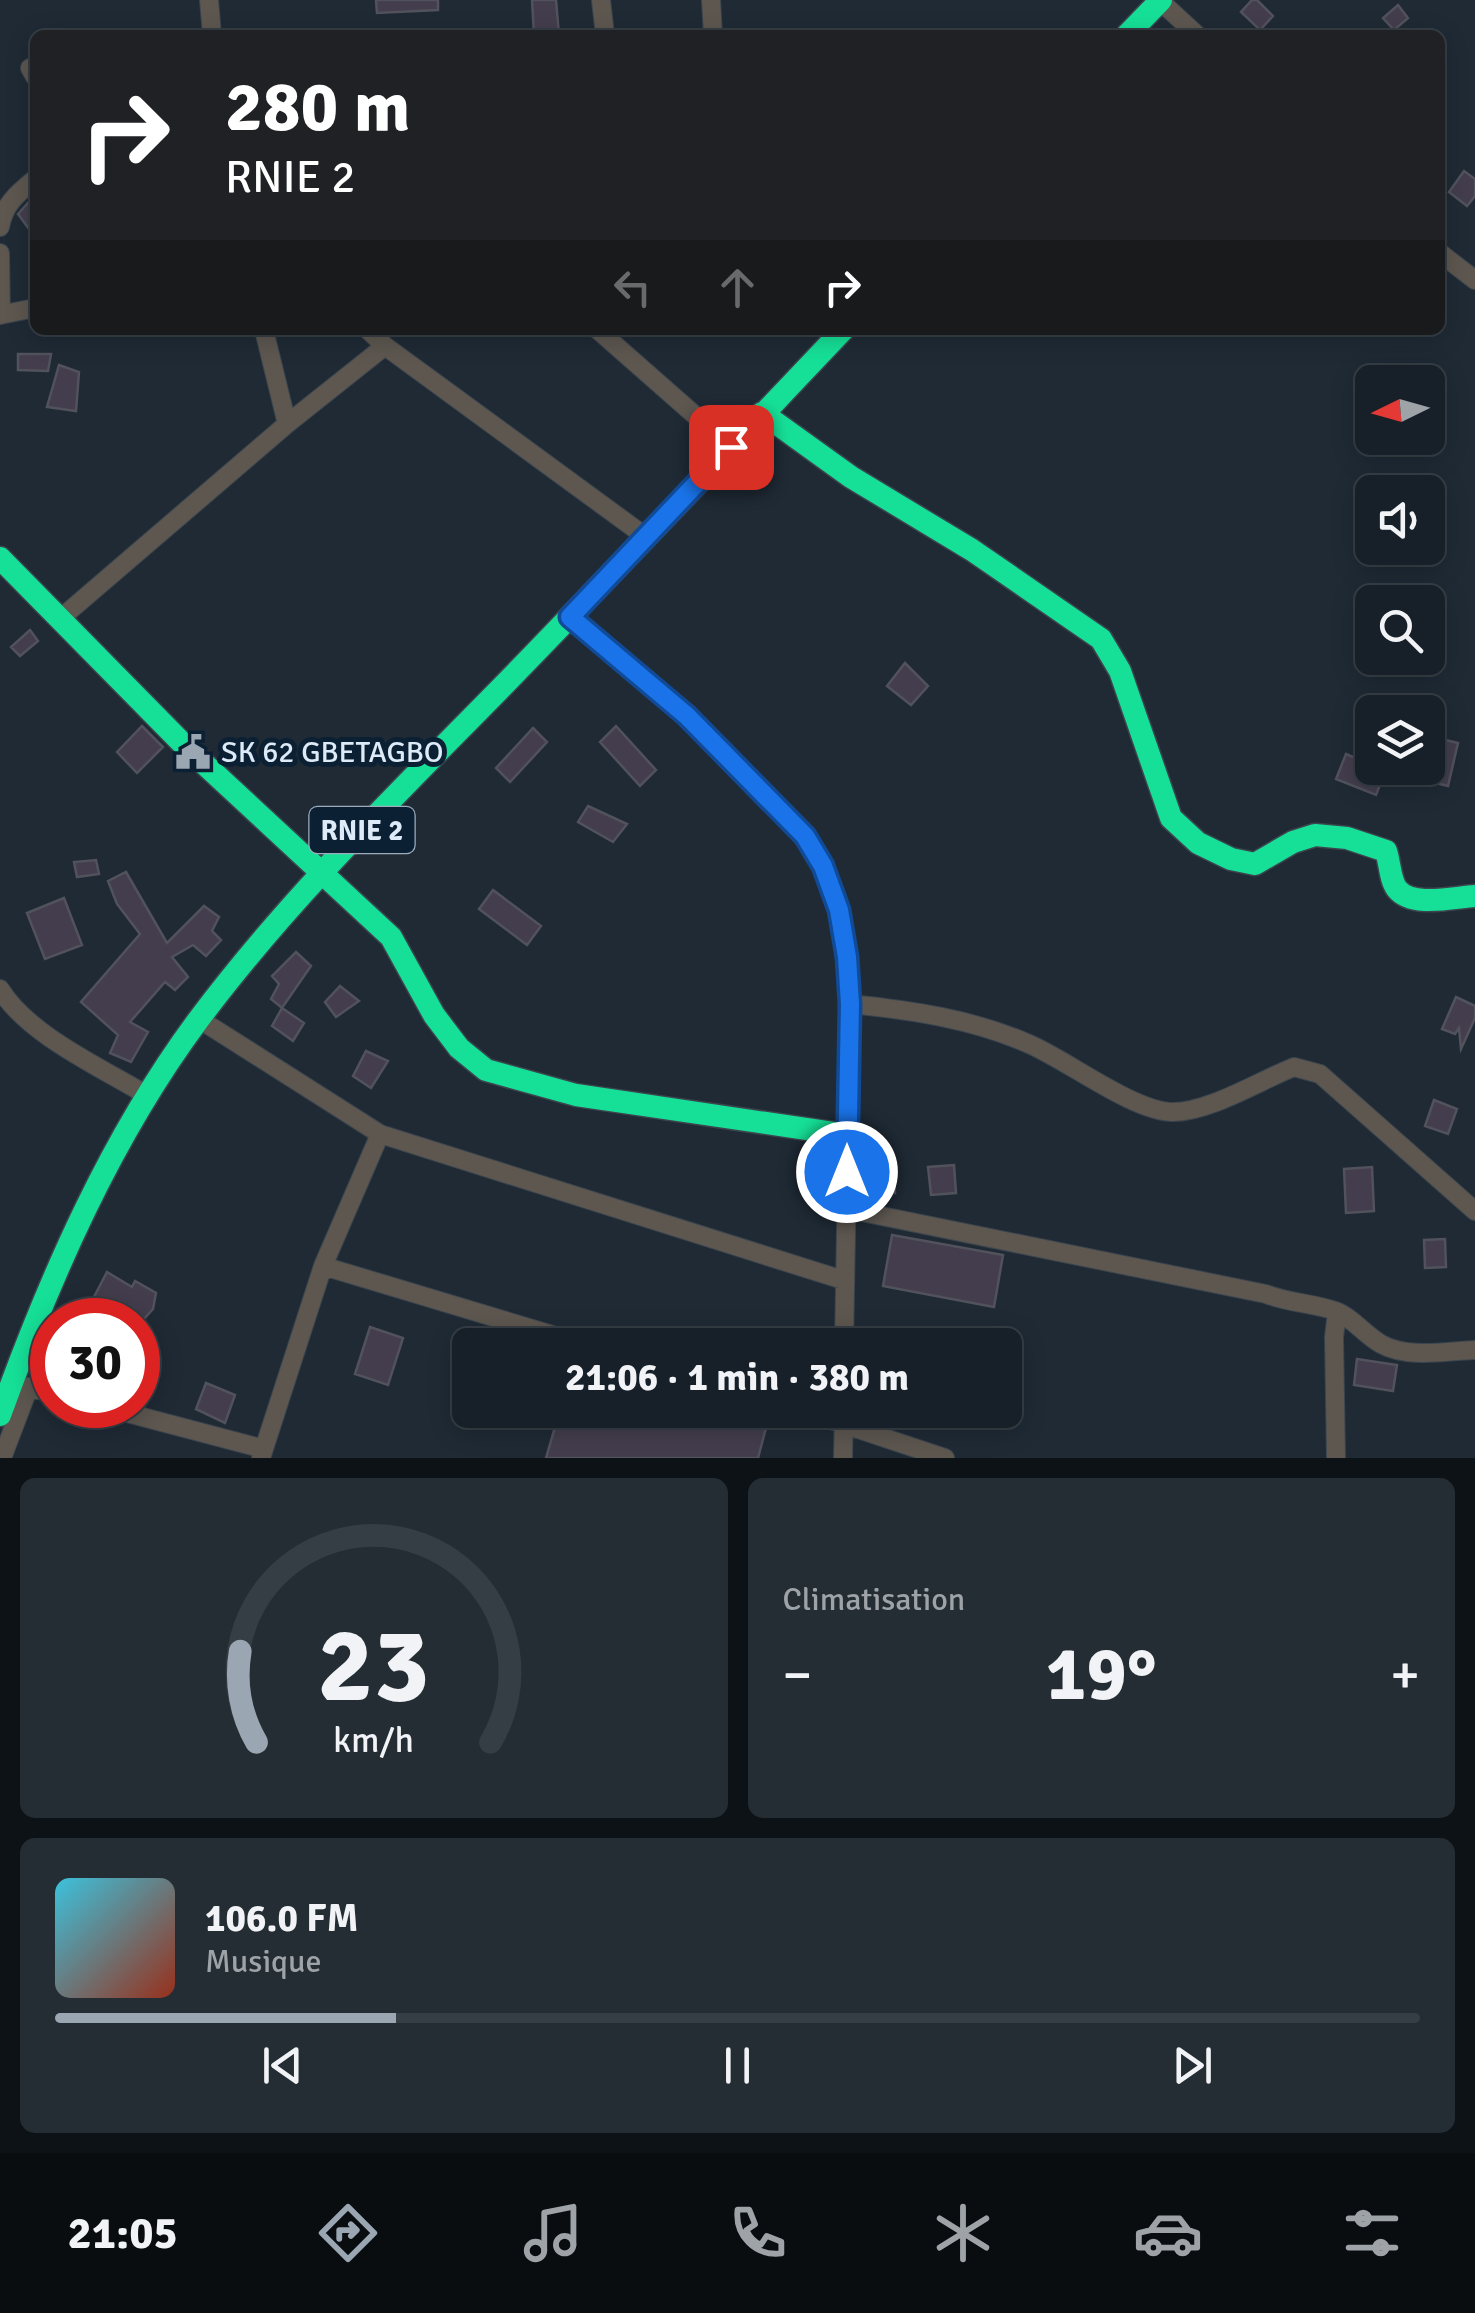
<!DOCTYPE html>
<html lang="fr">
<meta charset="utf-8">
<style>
:root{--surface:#172028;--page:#242d34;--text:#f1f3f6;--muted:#9ea3a8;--line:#363e45;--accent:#9aa7b3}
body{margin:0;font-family:Signika,sans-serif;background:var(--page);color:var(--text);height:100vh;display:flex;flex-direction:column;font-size:38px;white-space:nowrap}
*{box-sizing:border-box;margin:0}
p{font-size:32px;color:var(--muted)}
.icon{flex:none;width:55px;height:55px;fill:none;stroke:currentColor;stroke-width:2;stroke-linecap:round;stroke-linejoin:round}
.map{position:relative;height:1458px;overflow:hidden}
.side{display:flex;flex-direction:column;gap:20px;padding:20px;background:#0d1216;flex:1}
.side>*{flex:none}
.guide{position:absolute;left:30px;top:30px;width:1415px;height:305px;border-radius:15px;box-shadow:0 5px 25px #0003,0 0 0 2px var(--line);background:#202124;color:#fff;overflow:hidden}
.needle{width:65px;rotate:265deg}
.tools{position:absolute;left:1355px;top:365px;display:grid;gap:20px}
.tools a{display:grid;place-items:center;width:90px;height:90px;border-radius:15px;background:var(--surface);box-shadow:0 5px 25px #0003,0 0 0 2px var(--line);font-size:50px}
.speed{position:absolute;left:30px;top:1298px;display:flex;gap:20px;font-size:50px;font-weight:700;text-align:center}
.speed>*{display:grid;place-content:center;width:130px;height:130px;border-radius:50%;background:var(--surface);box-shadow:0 5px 25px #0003,0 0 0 2px var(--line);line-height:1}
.speed .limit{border:15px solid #d22;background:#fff;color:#111}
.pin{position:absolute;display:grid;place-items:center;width:85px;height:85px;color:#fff;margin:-42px;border-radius:20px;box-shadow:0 5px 15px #0006}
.me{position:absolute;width:110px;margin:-55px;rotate:0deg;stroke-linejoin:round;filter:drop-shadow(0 0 8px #0008)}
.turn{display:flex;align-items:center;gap:35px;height:210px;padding:0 30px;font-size:45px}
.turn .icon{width:130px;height:130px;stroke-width:2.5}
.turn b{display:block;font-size:70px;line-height:85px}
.lanes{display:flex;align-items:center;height:95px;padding:0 30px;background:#0003;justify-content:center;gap:50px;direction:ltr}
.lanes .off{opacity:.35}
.big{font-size:75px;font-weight:700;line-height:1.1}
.side .card{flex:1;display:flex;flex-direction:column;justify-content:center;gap:15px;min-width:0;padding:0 35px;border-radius:15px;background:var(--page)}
.side .dial{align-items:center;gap:0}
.dial svg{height:260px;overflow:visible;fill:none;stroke:var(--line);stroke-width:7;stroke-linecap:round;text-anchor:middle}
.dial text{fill:var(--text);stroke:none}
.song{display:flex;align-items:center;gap:30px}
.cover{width:120px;height:120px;border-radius:15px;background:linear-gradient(135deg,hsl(190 70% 55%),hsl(10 70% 35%))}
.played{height:10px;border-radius:5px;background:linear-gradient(90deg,var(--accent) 25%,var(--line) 25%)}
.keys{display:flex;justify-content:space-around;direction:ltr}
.heat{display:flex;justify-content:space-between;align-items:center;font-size:55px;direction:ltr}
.side .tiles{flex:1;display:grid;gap:20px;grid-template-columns:1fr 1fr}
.card:last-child{grid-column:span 2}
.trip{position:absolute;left:452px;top:1328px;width:570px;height:100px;border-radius:15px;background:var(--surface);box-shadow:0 5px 25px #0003,0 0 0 2px var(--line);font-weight:700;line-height:100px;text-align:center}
.dock{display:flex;height:160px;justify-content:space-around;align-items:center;background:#090d10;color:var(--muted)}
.dock .icon{width:70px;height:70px}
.dock .active{color:var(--accent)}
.dock b{font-size:45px;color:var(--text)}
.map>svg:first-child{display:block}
.building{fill:#433d4d;stroke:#51525c;stroke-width:2.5}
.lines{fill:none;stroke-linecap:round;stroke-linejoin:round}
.street-casing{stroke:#3b454e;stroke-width:20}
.fast-casing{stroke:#3b454e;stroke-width:25}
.street{stroke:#5d5750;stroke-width:18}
.fast{stroke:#16e098;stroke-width:22}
.route-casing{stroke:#114b97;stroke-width:25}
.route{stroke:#1a73e8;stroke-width:18}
.labels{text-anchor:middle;stroke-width:10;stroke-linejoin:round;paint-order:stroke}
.shield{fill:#0c2034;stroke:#9eadbc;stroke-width:2.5}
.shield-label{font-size:28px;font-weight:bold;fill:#ddeaf7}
.poi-label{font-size:30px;fill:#ddeaf7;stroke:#0c2034;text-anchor:start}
</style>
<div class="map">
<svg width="1475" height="1458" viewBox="0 0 1475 1458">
<rect width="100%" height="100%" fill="#1f2a35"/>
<path class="building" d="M376,0H438V10L377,13Z
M532,0H556L559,35H534Z
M1252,0H1257L1273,16L1260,30L1241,12Z
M1398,5L1408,18L1394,30L1383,18Z
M1464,171L1475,179V196L1467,206L1449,192Z
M35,195V237L18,214Z
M18,354H51L48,371L18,370Z
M59,365L79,372L76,411L47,407Z
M30,630L38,641L20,656L11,647Z
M905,663L928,686L911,705L887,686Z
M142,726L163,747L137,773L117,752Z
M616,726L656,770L640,786L600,742Z
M533,728L547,742L510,782L496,768Z
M1437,738L1458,743L1448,786L1428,781Z
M1346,754L1372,765V768L1386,770L1376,795L1336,779Z
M588,806L627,824L613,842L578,822Z
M96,860L99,874L77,877L74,862Z
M126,872L167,943L204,906L219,917L212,931L221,940L206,956L193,945L172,957L188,977L175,990L165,982L130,1022L148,1032L131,1062L110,1053L118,1035L81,1002L140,934L117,904L108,881Z
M493,890L541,926L527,945L479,909Z
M64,898L82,945L45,959L27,913Z
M296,952L311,966L282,1008L271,999L279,984L272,976Z
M340,986L359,1001L336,1017L325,1002Z
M1456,997L1475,1006V1018L1461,1049L1459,1028L1455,1034L1442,1029Z
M282,1008L304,1023L293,1041L272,1026Z
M366,1051L388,1061L371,1088L353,1076Z
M1434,1100L1457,1109L1448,1134L1425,1126Z
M893,1162L895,1193L869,1194L867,1163Z
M954,1165L956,1193L931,1195L928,1167Z
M1372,1167L1374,1211L1346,1213L1344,1169Z
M892,1235L1003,1255L994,1307L883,1286Z
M1445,1239L1446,1267L1425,1268L1424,1240Z
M107,1272L132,1287L135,1281L156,1293L153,1309L143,1320H91L84,1316Z
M370,1327L403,1338L388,1385L355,1374Z
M1357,1359L1397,1365L1393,1391L1354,1385Z
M206,1383L235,1395L225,1423L196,1409Z
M560,1410H707L766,1428L758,1458H546Z"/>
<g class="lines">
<defs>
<path id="street" d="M209,0L212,35
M601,0L605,35
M711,0L713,35
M1160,1L1197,35
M30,68L35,77
M0,227C4,204 18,193 35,179
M0,253L1,315
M1440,253L1475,280
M0,315L35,308
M264,330L287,424
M368,330L385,346L646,537
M598,330L731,447
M570,617L686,715L805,836L823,866L839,909L850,1004L844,1345
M61,618L287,424L385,346
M0,989C28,1035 102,1068 148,1096
M850,1004C910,1010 973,1019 1029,1044C1067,1060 1134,1112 1173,1112C1209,1112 1259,1081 1294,1067L1320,1074L1475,1211
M199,1019L380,1134L843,1280
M847,1209L1266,1294C1288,1303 1313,1303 1335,1311C1352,1317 1365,1335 1381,1344C1408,1359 1445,1351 1475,1350
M323,1266L586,1345
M19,1385L52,1393
M97,1405L264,1449
M801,1410L945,1458
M2,1458L29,1387
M261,1458L323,1266L380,1134
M843,1458L844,1410
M1336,1458L1334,1337L1337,1312"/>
<path id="fast" d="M1127,35L1161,0
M762,413L851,477L972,550L1101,639L1120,671L1171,818L1198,843L1231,859L1255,864L1293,842L1315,835L1347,838L1386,851C1390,863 1390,880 1397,889C1412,908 1455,897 1475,896
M0,558L185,746L391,937L434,1015L459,1048L486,1070L576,1095L847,1135
M0,1415C50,1277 111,1137 199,1019C288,900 395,796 499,690C615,571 729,450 843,330"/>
</defs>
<use href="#street" class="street-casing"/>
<use href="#fast" class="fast-casing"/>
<use href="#street" class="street"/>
<use href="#fast" class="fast"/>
</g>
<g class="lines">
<defs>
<path id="route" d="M731,447L570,617L686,715L805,836L823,866L839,910L847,957L850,1004L847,1172"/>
</defs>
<use href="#route" class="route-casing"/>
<use href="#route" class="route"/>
</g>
<defs>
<symbol id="civic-bare" viewBox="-9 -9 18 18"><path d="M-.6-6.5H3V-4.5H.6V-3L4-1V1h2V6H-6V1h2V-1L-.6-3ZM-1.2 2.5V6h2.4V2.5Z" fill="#9aa7b3" stroke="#0c2034" stroke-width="2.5" paint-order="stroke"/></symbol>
</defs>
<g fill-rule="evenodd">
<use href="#civic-bare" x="168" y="727" width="50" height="50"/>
</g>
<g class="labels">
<rect class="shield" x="309.5" y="807" width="105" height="46" rx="8"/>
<g class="shield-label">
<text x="362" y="840">RNIE 2</text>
</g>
<g class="poi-label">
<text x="221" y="762">SK 62 GBETAGBO</text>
</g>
</g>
</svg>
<div class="tools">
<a><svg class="needle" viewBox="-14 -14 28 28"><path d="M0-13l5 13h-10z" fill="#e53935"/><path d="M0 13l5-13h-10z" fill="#9ea3a8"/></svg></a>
<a><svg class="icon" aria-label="sound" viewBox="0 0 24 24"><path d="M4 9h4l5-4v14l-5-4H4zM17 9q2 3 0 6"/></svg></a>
<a><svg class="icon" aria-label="search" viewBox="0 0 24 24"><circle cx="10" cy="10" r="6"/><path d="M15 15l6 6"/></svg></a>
<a><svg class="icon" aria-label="layers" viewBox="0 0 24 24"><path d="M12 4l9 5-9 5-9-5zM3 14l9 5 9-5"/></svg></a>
</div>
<div class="speed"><div class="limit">30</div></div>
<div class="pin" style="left:731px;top:447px;background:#d93025"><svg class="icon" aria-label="arrive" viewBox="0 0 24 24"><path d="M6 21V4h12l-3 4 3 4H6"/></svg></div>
<svg class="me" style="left:847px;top:1172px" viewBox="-20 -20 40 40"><circle r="17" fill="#1a73e8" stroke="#fff" stroke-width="3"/><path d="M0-11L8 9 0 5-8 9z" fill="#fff"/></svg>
<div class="trip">21:06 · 1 min · 380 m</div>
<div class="guide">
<div class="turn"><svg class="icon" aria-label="right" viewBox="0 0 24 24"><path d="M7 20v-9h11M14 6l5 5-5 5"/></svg><div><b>280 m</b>RNIE 2</div></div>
<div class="lanes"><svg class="icon off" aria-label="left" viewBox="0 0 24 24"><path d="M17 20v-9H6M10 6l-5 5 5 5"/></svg><svg class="icon off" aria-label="ahead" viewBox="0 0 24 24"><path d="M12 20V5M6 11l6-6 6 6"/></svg><svg class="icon" aria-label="right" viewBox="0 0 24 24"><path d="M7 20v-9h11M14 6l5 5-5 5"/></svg></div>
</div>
</div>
<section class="side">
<div class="tiles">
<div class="card dial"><svg viewBox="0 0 100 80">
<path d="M14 69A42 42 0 1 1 86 69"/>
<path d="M14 69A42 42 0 0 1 9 41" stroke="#9aa7b3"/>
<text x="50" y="56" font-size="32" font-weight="700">23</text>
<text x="50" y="72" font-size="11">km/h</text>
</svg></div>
<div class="card"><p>Climatisation</p>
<div class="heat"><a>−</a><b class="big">19°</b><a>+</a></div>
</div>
<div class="card">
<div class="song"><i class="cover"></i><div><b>106.0 FM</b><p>Musique</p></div></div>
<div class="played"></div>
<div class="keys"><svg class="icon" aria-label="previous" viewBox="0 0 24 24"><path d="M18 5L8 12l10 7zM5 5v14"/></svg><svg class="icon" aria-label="pause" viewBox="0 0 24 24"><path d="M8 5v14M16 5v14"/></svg><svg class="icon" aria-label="next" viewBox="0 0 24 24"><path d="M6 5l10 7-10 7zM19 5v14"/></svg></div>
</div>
</div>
</section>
<nav class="dock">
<b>21:05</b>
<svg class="icon active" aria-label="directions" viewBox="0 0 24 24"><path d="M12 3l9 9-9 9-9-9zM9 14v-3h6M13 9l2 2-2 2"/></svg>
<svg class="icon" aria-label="music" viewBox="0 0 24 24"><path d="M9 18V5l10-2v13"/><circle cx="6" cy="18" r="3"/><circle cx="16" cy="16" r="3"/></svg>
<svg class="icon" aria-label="phone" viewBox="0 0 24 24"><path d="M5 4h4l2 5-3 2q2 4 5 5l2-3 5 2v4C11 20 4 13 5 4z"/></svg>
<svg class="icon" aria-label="climate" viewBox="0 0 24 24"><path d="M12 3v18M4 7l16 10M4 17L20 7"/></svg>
<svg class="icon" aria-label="car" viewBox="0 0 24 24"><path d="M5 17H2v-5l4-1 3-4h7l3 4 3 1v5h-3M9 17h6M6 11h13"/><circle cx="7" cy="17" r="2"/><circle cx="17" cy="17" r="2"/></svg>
<svg class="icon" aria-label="filters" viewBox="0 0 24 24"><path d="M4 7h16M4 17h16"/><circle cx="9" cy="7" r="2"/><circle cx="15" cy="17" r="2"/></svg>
</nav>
